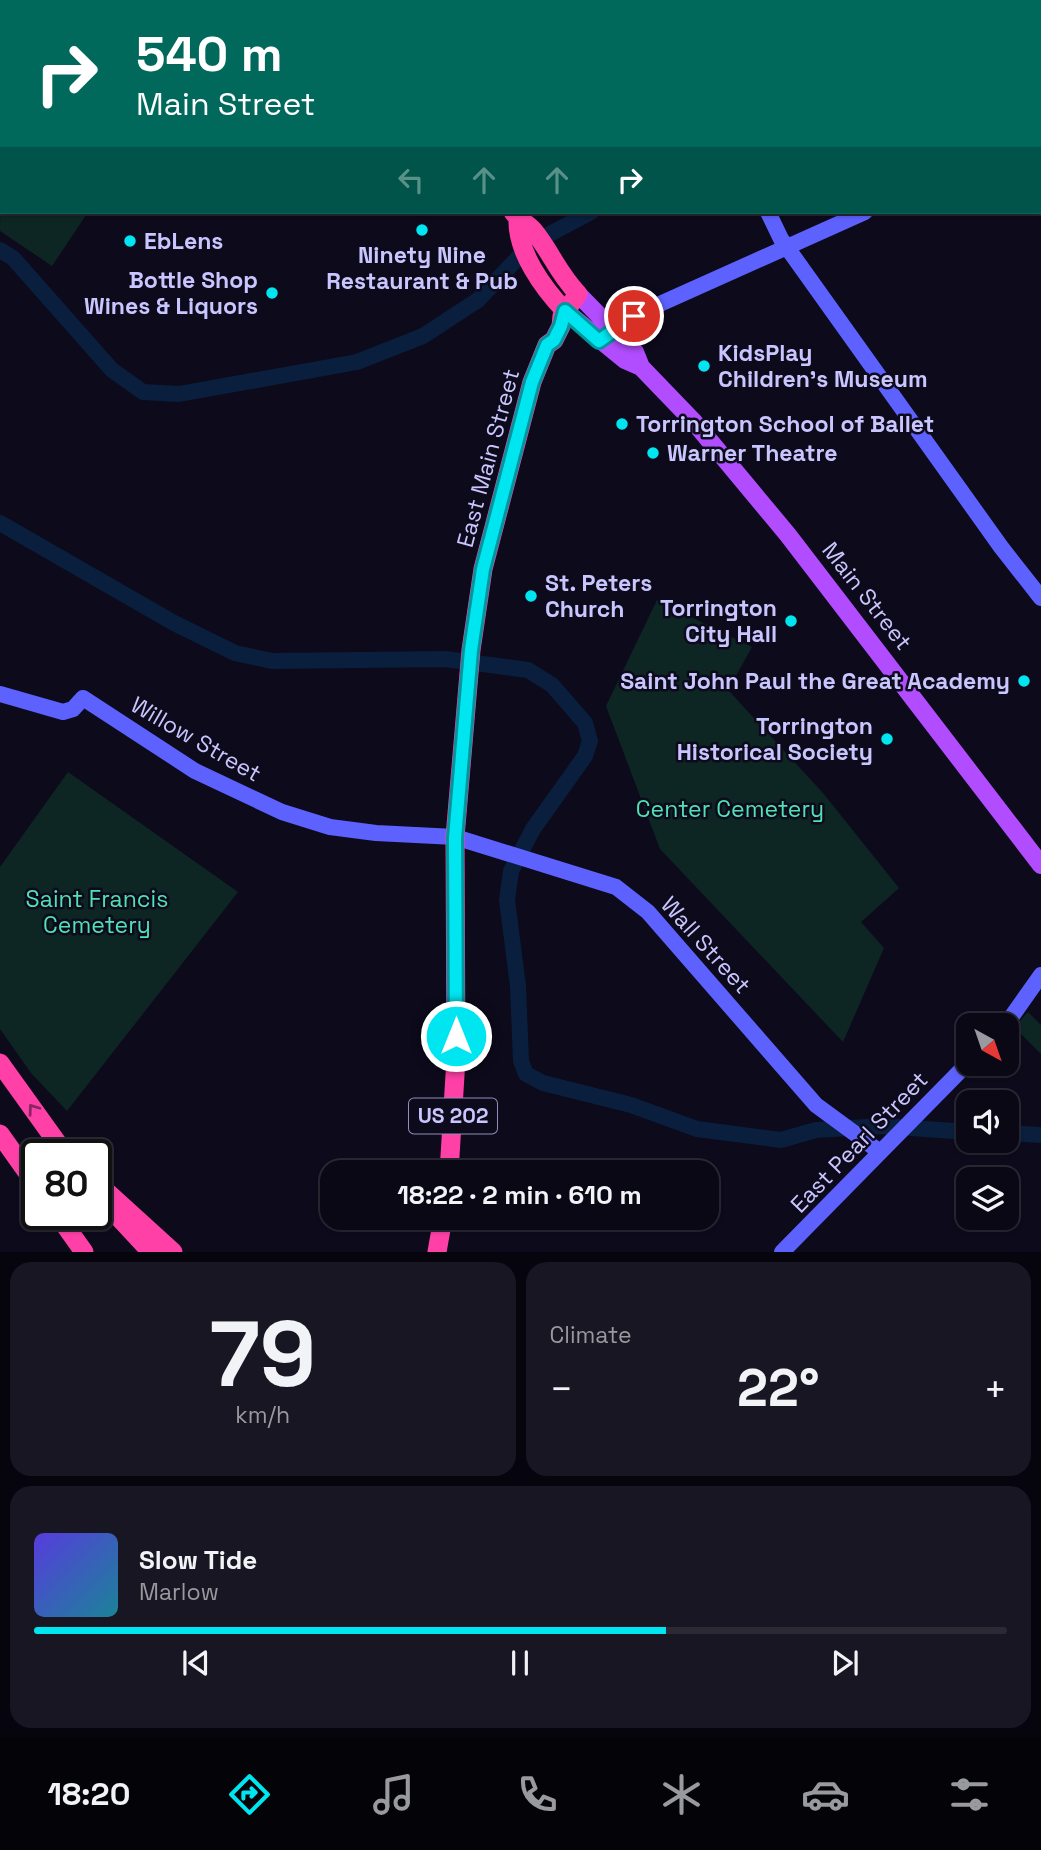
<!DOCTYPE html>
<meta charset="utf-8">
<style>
:root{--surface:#0a0815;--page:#181622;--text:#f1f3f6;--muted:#999aa0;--line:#2a2934;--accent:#00e6f1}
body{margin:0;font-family:"Space Grotesk",sans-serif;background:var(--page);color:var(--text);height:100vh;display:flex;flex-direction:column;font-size:26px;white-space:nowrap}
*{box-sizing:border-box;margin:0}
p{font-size:23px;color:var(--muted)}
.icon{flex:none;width:38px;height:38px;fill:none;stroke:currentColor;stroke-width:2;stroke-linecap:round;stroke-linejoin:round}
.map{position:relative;height:1252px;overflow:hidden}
.details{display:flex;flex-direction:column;gap:10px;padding:10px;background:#06040c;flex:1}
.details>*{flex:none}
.guide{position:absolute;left:0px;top:0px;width:1041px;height:214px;box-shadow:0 2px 5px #0004,0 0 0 2px var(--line);background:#00695c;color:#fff;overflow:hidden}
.needle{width:46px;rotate:140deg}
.controls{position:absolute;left:956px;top:1013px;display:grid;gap:14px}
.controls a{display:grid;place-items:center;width:63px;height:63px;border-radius:14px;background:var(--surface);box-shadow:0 2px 5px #0004,0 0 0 2px var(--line);font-size:35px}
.speed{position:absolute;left:21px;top:1139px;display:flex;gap:14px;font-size:35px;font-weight:700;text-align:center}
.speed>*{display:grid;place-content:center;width:91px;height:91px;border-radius:50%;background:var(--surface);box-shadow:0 2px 5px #0004,0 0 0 2px var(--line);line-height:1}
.speed .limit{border:4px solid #111;border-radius:10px;background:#fff;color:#111}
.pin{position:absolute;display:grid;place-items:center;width:60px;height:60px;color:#fff;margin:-30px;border:4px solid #fff;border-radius:50%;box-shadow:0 2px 7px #0007}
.me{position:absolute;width:77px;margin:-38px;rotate:0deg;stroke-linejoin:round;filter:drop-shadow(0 0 5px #0008)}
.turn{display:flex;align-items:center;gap:24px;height:147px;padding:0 21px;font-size:32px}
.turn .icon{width:91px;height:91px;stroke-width:2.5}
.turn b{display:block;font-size:49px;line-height:60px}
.lanes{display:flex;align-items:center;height:66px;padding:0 21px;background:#0003;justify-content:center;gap:35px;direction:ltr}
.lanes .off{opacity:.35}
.big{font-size:52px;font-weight:700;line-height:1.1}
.details .tile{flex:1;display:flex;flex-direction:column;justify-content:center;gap:10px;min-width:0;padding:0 24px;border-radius:21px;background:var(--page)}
.details .dial{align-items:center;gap:0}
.dial b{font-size:91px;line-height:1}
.song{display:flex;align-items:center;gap:21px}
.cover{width:84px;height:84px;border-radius:10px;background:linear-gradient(135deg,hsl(250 70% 55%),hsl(190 70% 35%))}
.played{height:7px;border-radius:4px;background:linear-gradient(90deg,var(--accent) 65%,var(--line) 65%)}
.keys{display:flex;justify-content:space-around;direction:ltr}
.heat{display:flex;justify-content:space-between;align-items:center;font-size:38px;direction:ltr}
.details .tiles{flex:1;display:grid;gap:10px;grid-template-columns:1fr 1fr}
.tile:last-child{grid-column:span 2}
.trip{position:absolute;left:320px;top:1160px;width:399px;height:70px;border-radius:21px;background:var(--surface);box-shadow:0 2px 5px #0004,0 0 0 2px var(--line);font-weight:700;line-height:70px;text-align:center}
.tabs{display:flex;height:112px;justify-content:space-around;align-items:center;background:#040308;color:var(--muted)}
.tabs .icon{width:49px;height:49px}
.tabs .on{color:var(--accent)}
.tabs b{font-size:32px;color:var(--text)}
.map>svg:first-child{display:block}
.green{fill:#0d2624}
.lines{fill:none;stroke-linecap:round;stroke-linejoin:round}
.river{stroke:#091f3d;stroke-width:16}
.secondary{stroke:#5d62ff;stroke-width:16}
.primary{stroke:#b24dff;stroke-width:18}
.highway{stroke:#ff41a7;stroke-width:19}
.rail-casing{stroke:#00e6f1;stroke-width:5}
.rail{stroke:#0d0a1c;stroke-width:2.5;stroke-dasharray:8;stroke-linecap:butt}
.oneway{stroke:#862662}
.route-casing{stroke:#00969d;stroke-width:18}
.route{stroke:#00e6f1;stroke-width:12}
.poi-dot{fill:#00e6f1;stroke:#0d0a1c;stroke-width:2.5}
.labels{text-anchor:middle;stroke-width:5;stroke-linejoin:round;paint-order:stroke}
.shield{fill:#0d0a1c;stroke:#918ebb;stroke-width:2}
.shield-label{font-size:21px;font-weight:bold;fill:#c9c6ff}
.poi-label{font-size:23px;font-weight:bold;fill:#c9c6ff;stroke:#0d0a1c;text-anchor:start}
.street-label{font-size:23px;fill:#c9c6ff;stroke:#0d0a1c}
.park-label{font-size:23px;fill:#4fe2b5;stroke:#0d0a1c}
</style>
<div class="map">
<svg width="1041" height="1252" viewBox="0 0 1041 1252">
<rect width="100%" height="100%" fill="#0d0a1c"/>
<path class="green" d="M2,14V212H88L52,266L0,231Z
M657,600L752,647L728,690L823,793L899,888L861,922L884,948L843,1042L660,849L606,706Z
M68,772L238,892L67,1111L31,1073L0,1029V867Z
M1028,1012L1041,1025V1054L1014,1027Z"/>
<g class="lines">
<path class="river" d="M932,2L937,0
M0,250L13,258L112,370L143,392L179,394L357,362L423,336L478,300L531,244L591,212
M0,523L174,623L235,653L272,661L445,659L528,670L552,685L585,723L590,741L585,756L533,829L511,871L507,900L518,986L521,1061L526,1074L543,1083L631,1105L697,1129L781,1140L816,1130L883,1126L968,1132
M1006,1133L1041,1135"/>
<path class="secondary" d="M274,0L276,2
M710,0L711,2
M1040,131H1041
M768,212L781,239L1001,547L1041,598
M603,337L642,312L865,212
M0,694L63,712L73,709L83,698L195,771L282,812L330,827L376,833L455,837L616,887L648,912L816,1105L880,1152
M1005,1026L1041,975
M782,1252L968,1063"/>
<path class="primary" d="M578,294L635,352L641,367
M565,311L625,360L641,367L694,422L788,535L1041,865"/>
<path class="highway" d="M512,0V2
M518,220C517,252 543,288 565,311
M0,1063L66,1155
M0,1134L37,1186
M449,1172L456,1059L455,837L471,650L483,569L532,382L547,345L554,340L561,326L562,316L578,294C557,272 550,250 533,230C527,223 519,220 513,212
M96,1182L173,1252
M111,1209L151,1252
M57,1214L84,1252
M437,1252L443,1218"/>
<defs>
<path id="rail" d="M969,0L971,2"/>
</defs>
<use href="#rail" class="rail-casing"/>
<use href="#rail" class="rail"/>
</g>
<defs><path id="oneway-chevron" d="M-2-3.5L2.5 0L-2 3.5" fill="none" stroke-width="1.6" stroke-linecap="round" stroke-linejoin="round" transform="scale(1.75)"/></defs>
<use class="oneway" href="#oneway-chevron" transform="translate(33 1109) rotate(-126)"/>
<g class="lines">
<defs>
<path id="route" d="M456,1036L455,838L471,650L483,569L532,382L547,345L554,340L561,326L565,311L599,341L634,316"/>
</defs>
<use href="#route" class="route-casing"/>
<use href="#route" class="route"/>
</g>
<g class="poi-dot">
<circle cx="422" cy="230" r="7"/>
<circle cx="130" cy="241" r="7"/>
<circle cx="272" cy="293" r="7"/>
<circle cx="704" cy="366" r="7"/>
<circle cx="622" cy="424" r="7"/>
<circle cx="653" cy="453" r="7"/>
<circle cx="531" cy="596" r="7"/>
<circle cx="791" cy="621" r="7"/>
<circle cx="1024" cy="681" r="7"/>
<circle cx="887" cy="739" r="7"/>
</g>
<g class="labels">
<rect class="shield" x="409" y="1098.5" width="88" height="35" rx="5"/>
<g class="shield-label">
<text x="453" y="1123">US 202</text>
</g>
<g class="poi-label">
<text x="144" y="249">EbLens</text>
<text x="422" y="263" text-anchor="middle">Ninety Nine<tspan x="422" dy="26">Restaurant &amp; Pub</tspan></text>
<text x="258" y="288" text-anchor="end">Bottle Shop<tspan x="258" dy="26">Wines &amp; Liquors</tspan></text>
<text x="718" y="361">KidsPlay<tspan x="718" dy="26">Children's Museum</tspan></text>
<text x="636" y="432">Torrington School of Ballet</text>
<text x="667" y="461">Warner Theatre</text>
<text x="545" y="591">St. Peters<tspan x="545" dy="26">Church</tspan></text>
<text x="777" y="616" text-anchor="end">Torrington<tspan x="777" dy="26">City Hall</tspan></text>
<text x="1010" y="689" text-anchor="end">Saint John Paul the Great Academy</text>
<text x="873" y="734" text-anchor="end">Torrington<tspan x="873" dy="26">Historical Society</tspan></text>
</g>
<g class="street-label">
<text transform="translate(488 458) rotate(-75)" y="8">East Main Street</text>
<text transform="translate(867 596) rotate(52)" y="8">Main Street</text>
<text transform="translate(196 739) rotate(30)" y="8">Willow Street</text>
<text transform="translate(706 945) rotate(48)" y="8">Wall Street</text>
<text transform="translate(859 1142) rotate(-46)" y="8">East Pearl Street</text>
</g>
<g class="park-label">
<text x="730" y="817">Center Cemetery</text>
<text x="97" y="907">Saint Francis<tspan x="97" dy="26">Cemetery</tspan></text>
</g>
</g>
</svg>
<div class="controls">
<a><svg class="needle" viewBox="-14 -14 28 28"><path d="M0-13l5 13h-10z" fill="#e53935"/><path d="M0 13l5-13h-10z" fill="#999aa0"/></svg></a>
<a><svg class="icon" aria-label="sound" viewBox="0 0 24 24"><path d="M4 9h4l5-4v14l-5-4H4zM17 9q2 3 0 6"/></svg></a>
<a><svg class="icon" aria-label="layers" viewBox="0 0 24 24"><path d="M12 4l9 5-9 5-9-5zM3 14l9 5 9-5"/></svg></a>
</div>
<div class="speed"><div class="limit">80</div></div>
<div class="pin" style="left:634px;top:316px;background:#d93025"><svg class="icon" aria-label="arrive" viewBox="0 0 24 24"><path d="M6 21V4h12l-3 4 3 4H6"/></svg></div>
<svg class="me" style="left:456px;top:1036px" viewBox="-20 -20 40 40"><circle r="17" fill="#00e6f1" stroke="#fff" stroke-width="3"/><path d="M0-11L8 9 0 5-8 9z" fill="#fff"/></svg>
<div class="trip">18:22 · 2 min · 610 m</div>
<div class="guide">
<div class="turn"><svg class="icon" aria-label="right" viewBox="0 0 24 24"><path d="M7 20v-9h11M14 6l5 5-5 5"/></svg><div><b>540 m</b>Main Street</div></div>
<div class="lanes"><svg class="icon off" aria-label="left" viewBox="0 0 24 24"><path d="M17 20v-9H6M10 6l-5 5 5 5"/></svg><svg class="icon off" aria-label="ahead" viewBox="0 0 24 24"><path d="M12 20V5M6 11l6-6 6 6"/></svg><svg class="icon off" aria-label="ahead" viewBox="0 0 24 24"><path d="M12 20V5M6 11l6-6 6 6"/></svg><svg class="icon" aria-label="right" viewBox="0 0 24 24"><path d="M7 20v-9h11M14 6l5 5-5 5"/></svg></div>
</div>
</div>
<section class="details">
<div class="tiles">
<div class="tile dial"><b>79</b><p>km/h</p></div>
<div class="tile"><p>Climate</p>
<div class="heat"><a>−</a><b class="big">22°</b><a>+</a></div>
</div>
<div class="tile">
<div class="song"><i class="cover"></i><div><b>Slow Tide</b><p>Marlow</p></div></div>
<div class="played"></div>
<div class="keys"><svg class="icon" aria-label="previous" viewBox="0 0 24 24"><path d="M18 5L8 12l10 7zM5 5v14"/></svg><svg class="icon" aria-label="pause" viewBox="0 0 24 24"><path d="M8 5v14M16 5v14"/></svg><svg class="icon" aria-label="next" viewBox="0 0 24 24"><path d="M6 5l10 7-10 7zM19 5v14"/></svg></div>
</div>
</div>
</section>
<nav class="tabs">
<b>18:20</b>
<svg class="icon on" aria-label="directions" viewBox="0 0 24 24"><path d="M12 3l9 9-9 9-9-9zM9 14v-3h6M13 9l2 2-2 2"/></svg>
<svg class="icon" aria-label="music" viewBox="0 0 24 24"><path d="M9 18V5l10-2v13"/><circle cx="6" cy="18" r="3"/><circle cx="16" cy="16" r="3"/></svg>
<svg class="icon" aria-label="phone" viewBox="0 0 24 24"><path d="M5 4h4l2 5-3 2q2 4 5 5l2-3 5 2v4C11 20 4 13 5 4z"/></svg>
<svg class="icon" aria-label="climate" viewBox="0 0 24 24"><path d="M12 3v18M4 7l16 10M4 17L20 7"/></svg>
<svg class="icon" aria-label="car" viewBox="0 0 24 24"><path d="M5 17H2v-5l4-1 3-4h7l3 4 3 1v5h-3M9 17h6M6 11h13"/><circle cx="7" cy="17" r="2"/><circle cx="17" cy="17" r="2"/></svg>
<svg class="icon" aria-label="filters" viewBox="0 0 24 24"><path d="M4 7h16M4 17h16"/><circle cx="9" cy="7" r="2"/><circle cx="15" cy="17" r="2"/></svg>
</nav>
